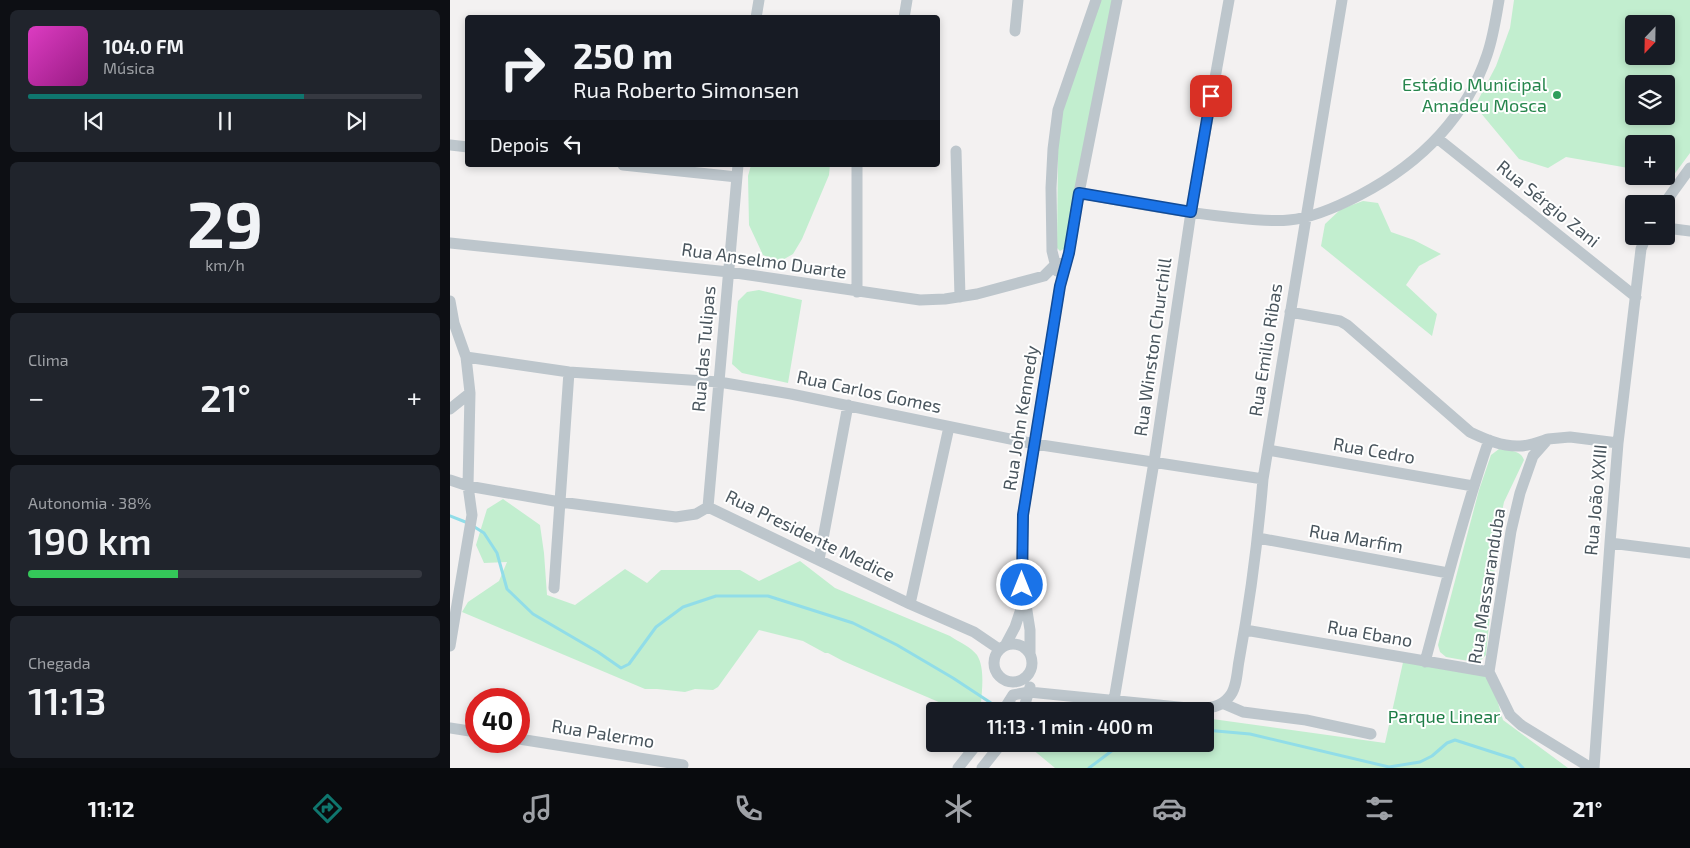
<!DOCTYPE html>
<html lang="pt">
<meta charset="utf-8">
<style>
:root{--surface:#171b24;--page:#20242c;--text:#f1f3f6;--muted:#9ea1a6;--line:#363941;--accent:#0f766e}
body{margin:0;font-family:"Exo 2",sans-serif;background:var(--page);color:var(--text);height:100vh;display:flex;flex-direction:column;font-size:19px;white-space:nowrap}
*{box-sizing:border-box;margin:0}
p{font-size:16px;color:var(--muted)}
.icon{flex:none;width:28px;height:28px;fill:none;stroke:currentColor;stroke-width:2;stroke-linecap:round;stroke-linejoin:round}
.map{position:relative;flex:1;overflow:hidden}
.side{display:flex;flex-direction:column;gap:10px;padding:10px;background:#0d0f14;width:450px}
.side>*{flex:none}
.top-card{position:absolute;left:15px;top:15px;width:475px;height:152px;border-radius:5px;box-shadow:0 2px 8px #0003;background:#171b24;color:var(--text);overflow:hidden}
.needle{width:32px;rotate:202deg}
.controls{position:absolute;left:1175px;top:15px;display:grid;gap:10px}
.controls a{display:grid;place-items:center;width:50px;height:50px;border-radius:5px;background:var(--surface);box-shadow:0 2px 8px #0003;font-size:25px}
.speed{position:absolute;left:15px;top:688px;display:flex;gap:10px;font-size:25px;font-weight:700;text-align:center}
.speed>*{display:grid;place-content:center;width:65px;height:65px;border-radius:50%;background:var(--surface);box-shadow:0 2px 8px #0003;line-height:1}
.speed .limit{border:8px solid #d22;background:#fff;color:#111}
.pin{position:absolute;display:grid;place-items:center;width:42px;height:42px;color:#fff;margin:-21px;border-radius:10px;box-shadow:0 2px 8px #0006}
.me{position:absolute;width:55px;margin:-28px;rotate:0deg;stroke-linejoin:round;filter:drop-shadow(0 0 4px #0008)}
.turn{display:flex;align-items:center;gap:18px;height:105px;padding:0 25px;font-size:22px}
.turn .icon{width:65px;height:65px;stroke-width:2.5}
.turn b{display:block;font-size:35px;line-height:42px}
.then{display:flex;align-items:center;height:48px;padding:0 25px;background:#0003;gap:10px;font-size:19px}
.big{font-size:38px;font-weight:600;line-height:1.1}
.side .tile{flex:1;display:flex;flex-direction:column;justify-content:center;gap:8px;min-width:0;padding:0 18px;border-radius:8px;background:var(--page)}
.side .dial{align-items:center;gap:0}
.dial b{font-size:65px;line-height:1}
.song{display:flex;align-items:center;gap:15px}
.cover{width:60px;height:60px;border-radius:8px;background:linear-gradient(135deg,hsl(310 70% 55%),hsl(310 70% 35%))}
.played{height:5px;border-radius:2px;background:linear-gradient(90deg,var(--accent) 70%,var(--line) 70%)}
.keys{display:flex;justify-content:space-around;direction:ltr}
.heat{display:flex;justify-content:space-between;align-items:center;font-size:28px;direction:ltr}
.charge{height:8px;border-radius:4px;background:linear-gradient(90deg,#34c759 38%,var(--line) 0)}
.trip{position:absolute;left:476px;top:702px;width:288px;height:50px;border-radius:5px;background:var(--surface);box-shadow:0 2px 8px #0003;font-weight:600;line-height:50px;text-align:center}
.tab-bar{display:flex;height:80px;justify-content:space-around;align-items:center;background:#090b0e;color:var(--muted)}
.tab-bar .icon{width:35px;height:35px}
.tab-bar .on{color:var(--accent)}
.tab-bar b{font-size:22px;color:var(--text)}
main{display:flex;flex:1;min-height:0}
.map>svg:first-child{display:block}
.green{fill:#c2eecf;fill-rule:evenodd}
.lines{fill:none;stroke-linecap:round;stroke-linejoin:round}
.stream{stroke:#91dde8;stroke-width:3}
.minor{stroke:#bdc6cc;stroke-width:11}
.route-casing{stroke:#114b97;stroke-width:12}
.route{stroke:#1a73e8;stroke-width:9}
.leisure-dot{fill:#2e9e5b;stroke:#fff;stroke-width:2}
.labels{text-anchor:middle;stroke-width:4;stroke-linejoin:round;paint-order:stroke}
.leisure-label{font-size:18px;fill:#27864d;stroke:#fff;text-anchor:end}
.street-label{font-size:18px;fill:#49555d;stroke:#fff}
.park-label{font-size:18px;fill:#1c7c45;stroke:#fff}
</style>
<main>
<section class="side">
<div class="tile">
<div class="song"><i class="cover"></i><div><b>104.0 FM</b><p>Música</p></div></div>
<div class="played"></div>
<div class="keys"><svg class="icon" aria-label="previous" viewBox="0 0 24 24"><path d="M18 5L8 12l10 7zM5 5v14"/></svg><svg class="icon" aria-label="pause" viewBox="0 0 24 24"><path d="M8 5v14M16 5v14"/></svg><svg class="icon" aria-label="next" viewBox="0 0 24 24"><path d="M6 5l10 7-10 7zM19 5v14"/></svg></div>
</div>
<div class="tile dial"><b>29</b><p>km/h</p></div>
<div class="tile"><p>Clima</p>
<div class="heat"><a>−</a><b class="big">21°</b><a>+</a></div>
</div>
<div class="tile"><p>Autonomia · 38%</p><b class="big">190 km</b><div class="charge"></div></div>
<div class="tile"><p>Chegada</p><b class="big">11:13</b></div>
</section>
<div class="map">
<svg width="1240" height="768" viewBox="0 0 1240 768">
<rect width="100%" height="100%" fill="#f3f1f1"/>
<path class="green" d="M650,0H663L615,248L610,251L607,248L608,147L612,110Z
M1064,0H1240V153L1223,176L1216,175V144H1184V169L1116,157L1098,168L1069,159L1025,106L1046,66L1060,28ZM1184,24H1216V56H1184ZM1184,84H1216V116H1184Z
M301,165H380L379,175L352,239L343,254L329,262L313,255L299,225L298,176Z
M913,201L928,203L941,232L964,240L991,254L969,266L956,285L987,314L982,336L871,246L875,224L891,209Z
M309,290L352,300L338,383L292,373L282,364L288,301L297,292Z
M1049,449C1058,450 1071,450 1074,460L1054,502L1049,525L1036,655L1031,660L1024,662L996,657L990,652L988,645L1029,490L1041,455Z
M53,499L90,525L94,553L97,595L125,605L175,569L197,583L211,570H290L309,581L350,561L385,588L500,636C509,642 521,647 527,655C535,668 532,689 531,703L517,711L491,703L393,661L378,653H375L353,641L309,630L268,687L263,690L245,689L235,692L207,689H195L12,612L18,602L49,581L57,562L34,563L26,545L37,509Z
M954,658L1039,672L1053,720L1118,768H605L576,744H755V718L935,743Z
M590,707L661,709L687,711H588Z"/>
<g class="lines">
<path class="stream" d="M0,516L18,523
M23,526L34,533L47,553L57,589L83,614L148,652L171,668L179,664L206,627L233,607L266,596H318L403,623L447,645L503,678L541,703L552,708
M755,730L800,734L939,767L970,762L982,756L997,743L1005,740L1064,759L1073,768
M639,768L663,750L668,744"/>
<path class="minor" d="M306,18L309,0
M454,18L457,0
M565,31L568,0
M987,138L1186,297
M0,145L18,147
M506,151L510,297
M173,165L287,177
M629,193C678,202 728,212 778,217C798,219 819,222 839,220C863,218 889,206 910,195C969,164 1015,120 1037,55C1043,38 1046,18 1049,0
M1214,204L1240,168
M1216,228L1240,231
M0,243L279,272L470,300L495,299L527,294L594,276L606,264L615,263
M607,271L602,251L601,188L603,149L608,110L646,0
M407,292V165
M0,301L4,323L16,357L20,393L18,486L22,515L0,646
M840,312L890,321L897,325L1020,432C1035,439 1052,447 1070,446C1079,446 1089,442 1098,439
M16,357L119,372L269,382L341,394L585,444L813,479
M0,409L20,393
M818,450L1023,486
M0,480L18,486L110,502L226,517L246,514L258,507L460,604L524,632L549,649
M258,507L288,165
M808,538L998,573
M1160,543L1240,553
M369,560L398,405
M104,588L119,372
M575,598L580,630V654
M460,604L499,427
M795,630L1039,672
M544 663a19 19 0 1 1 38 0a19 19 0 1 1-38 0Z
M556,644L565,627L571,609L573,515L610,286L619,253L629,193L667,0
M975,662C995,587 1014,513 1039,440
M664,700L704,462L741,212L779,0
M772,703L793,712L856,720L921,734
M553,711L563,695L579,692L748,709C760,708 771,707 779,697C787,689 787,671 789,661C800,601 808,540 813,479L892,0
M573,711L580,687
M0,728L26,732
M69,739L233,765
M508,768L527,744
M532,768L551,744
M1141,768L1071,725L1060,715L1039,672L1061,531L1070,493L1083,456L1098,439L1120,437L1168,443
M1144,768L1160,543L1168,443L1191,249L1196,236"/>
</g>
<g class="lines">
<defs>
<path id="route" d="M572,585L573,515L610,286L619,253L629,193L741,212L761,96"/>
</defs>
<use href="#route" class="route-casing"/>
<use href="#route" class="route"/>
</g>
<circle class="leisure-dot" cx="1107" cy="95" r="5"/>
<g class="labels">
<g class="leisure-label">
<text x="1097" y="91">Estádio Municipal<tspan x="1097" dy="21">Amadeu Mosca</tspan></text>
</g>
<g class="street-label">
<text transform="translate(1098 204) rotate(39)" y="6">Rua Sérgio Zani</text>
<text transform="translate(314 261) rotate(8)" y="6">Rua Anselmo Duarte</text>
<text transform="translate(703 347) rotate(-82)" y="6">Rua Winston Churchill</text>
<text transform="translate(254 349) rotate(-85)" y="6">Rua das Tulipas</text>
<text transform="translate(816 350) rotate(-81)" y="6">Rua Emilio Ribas</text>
<text transform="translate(419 392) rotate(12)" y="6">Rua Carlos Gomes</text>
<text transform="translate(571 418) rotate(-81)" y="6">Rua John Kennedy</text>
<text transform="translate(924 451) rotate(10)" y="6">Rua Cedro</text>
<text transform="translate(1146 500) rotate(-85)" y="6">Rua João XXIII</text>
<text transform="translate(360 536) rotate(26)" y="6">Rua Presidente Medice</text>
<text transform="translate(906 539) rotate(10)" y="6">Rua Marfim</text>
<text transform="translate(1037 586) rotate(-81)" y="6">Rua Massaranduba</text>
<text transform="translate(920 634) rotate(10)" y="6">Rua Ebano</text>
<text transform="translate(153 734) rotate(9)" y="6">Rua Palermo</text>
</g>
<g class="park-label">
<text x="994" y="723">Parque Linear</text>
</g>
</g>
</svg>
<div class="controls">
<a><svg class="needle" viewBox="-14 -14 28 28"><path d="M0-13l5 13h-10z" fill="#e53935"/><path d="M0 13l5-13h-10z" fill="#9ea1a6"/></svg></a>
<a><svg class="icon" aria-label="layers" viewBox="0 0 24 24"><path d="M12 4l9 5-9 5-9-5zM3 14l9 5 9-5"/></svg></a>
<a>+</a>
<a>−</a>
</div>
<div class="speed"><div class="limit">40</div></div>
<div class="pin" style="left:761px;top:96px;background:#d93025"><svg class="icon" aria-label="arrive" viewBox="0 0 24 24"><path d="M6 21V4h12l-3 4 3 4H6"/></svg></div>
<svg class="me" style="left:572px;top:585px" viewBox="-20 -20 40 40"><circle r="17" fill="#1a73e8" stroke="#fff" stroke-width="3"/><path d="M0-11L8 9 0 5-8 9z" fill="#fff"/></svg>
<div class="trip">11:13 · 1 min · 400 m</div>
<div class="top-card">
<div class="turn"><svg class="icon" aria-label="right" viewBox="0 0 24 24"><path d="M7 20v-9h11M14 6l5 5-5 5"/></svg><div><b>250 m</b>Rua Roberto Simonsen</div></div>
<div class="then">Depois<svg class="icon" aria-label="left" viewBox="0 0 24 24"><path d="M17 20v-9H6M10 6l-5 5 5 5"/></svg></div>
</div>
</div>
</main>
<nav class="tab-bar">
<b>11:12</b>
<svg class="icon on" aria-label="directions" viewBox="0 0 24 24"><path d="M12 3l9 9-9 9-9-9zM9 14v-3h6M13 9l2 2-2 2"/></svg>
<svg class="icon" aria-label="music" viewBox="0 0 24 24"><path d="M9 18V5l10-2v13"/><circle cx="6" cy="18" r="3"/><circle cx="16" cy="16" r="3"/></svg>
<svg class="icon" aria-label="phone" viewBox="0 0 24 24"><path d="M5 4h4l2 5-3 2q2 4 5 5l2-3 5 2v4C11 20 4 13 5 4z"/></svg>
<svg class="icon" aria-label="climate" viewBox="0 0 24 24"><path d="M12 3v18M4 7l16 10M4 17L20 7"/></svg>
<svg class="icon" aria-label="car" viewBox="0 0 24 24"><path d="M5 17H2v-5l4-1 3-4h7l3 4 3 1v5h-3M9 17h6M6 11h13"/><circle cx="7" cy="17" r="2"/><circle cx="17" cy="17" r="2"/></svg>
<svg class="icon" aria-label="filters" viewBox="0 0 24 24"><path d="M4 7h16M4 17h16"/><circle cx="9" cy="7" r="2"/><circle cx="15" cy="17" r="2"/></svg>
<b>21°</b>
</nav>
